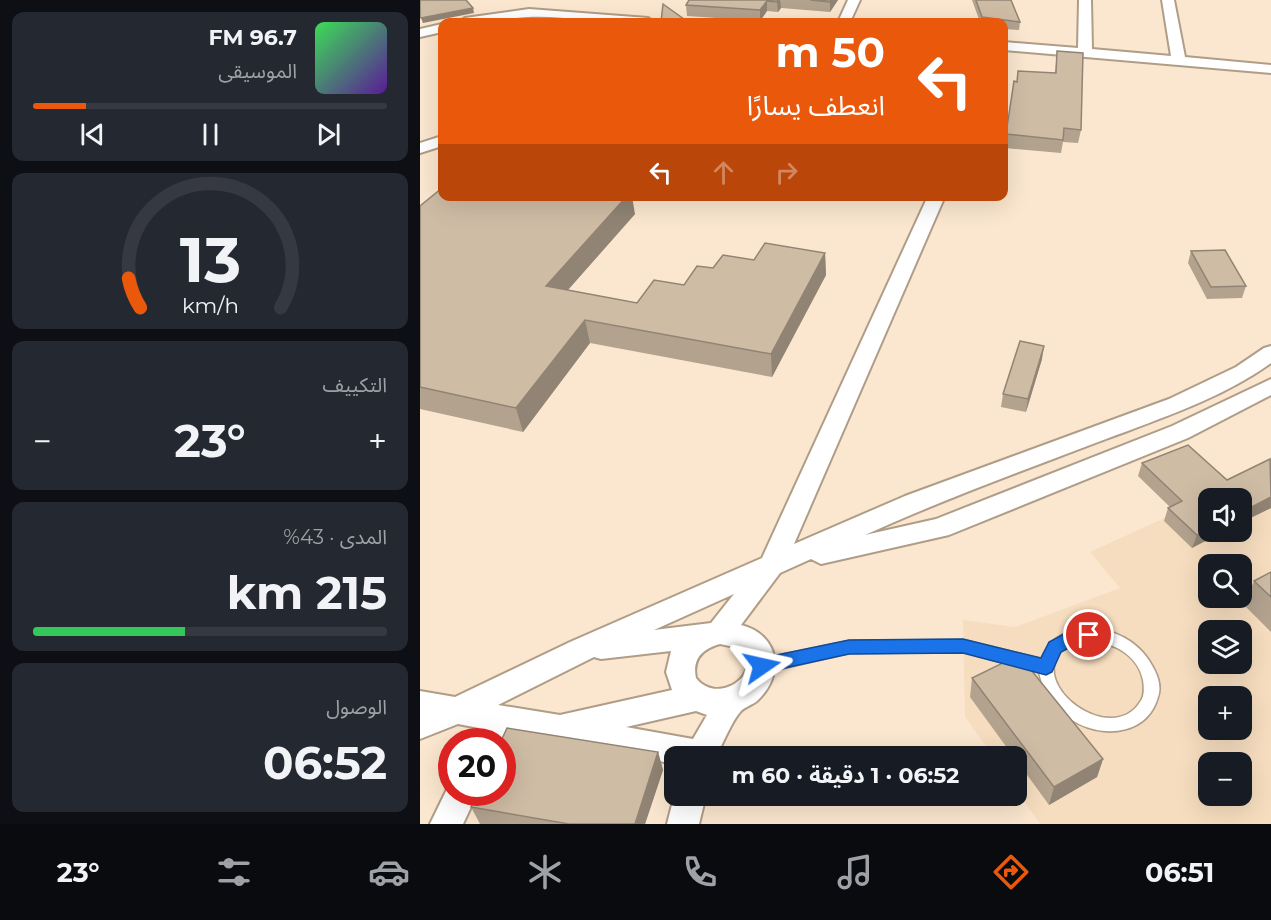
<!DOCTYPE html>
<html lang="ar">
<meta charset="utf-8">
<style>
:root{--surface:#171b24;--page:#242831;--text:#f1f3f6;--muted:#9ea1a6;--line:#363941;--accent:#ea580c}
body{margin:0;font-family:Montserrat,"Noto Sans Arabic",sans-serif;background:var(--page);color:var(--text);direction:rtl;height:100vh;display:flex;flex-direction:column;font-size:22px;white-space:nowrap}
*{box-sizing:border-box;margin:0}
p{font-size:20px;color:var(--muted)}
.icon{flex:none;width:33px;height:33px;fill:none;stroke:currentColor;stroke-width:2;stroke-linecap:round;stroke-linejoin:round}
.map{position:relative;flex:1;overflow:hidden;direction:ltr}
.sheet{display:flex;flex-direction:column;gap:12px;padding:12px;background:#0d0f14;width:420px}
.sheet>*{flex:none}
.guide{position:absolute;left:18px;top:18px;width:570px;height:183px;border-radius:12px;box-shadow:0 6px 24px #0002;direction:rtl;background:#ea580c;color:#fff;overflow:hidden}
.buttons{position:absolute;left:778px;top:488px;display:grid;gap:12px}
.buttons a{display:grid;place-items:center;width:54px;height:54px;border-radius:12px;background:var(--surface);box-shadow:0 6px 24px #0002;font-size:30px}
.speed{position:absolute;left:18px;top:728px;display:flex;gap:12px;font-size:30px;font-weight:700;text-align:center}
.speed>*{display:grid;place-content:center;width:78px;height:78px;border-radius:50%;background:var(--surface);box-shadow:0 6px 24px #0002;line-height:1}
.speed .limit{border:9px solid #d22;background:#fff;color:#111}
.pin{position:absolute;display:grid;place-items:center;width:51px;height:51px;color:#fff;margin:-26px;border:3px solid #fff;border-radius:50%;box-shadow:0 2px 6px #0007}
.me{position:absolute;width:66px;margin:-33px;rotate:79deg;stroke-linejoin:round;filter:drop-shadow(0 0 4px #0008)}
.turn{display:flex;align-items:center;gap:21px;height:126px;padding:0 24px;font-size:27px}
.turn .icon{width:78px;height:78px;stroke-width:2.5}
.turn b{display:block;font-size:42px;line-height:51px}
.lanes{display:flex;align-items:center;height:57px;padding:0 24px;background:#0003;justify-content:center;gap:30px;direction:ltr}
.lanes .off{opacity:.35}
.big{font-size:45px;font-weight:700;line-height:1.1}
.sheet .tile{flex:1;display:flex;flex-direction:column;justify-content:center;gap:9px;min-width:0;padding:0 21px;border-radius:12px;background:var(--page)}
.sheet .dial{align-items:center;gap:0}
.dial svg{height:156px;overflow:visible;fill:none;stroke:var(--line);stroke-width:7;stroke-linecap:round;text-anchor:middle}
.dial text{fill:var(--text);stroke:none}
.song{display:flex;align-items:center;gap:18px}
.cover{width:72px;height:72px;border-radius:9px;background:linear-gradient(135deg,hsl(130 70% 55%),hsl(270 70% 35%))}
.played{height:6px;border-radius:3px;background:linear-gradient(90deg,var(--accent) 15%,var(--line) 15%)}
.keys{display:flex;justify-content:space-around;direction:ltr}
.heat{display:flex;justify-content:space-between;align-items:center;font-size:33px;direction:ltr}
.charge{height:9px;border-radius:4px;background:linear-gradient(90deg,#34c759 43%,var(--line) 0)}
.trip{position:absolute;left:244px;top:746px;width:363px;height:60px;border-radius:12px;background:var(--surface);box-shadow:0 6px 24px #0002;font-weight:700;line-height:60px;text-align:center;direction:rtl}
.dock{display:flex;height:96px;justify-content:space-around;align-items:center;background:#090b0e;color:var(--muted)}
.dock .icon{width:42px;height:42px}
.dock .current{color:var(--accent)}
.dock b{font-size:27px;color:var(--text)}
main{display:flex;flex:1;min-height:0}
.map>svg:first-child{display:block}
.built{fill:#f6ddbf;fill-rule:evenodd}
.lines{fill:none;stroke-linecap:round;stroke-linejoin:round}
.service-casing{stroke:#b09d87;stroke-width:3}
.minor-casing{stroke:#b09d87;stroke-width:4}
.service{fill:#fff;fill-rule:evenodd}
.minor{fill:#fff;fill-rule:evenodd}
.wall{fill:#b2a28e}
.shaded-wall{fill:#918474}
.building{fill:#cfbca5;stroke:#918474;stroke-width:1.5}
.route{fill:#1a73e8;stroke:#114b97;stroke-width:1.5}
</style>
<main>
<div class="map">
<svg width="851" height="824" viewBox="0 0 851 824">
<rect width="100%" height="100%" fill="#fbe7cf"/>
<path class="built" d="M851,469V824H620L597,791V756H573L545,717L543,620L595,627L700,588L670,552ZM789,498H822V531H789ZM789,564H822V597H789ZM789,630H822V663H789ZM789,696H822V729H789ZM789,762H822V795H789Z"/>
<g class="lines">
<defs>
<path id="service" d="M661,628C693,627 721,641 735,671C739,679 741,689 738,697C728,733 688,738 659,724C637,713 624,696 619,672L543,652L429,653L342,673L337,671L334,666L337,661L342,659L429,641L543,640L621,659C628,642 642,632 661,628ZM658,641C684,638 717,651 723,680C724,687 725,696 720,702C692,747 607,686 642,650C646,647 653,644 658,641Z"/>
<path id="minor" d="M428,0H440L430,22H418Z
M659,0H671L672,49L751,56L742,0H754L765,57L851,65V73L584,50V42L658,48Z
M109,9L228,18L234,22C193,27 150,15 108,17C85,18 62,25 39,22L45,18Z
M22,24V32L0,37V29Z
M22,136V146L0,153V143Z
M508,196H525L374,544L485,496L749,399L816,367L844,348L851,346V363C802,398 742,418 686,439C605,470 524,499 445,535L516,519L752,426L851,379V395L768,438L529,535L401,564L391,559L360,573L321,625C360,635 365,675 337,701C332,705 325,707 321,711C311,722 304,742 296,756H255V764L87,733L82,743V741H53L59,728L38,724L0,739V691L35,697L150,642L342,558ZM314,594L291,623L234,630ZM300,644C309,646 320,647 325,656C337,678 296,704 276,678C272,659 282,649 300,644ZM251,651L246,672L252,690L140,715L78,705L174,657L181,659ZM276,711L287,715L273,739L206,727Z
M31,781L32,792H58L43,824H10Z
M255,793V795H286L279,824H247Z"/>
</defs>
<use href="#service" class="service-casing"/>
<use href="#minor" class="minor-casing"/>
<use href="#service" class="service"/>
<use href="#minor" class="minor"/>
</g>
<path class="wall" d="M269,0H418L410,12L361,8L358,12L347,11L340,21L267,16L266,5Z
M552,0H591L600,22L599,30L584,29V22H560Z
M637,51L661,130L658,143L643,142L641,153L585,148L586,134L597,82L635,73Z
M0,206L215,214L148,290L217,303L264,285L293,268L334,260L405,253L406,275L352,377L170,343L103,432L0,409Z
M771,251L826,286L822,298L787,299L768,263Z
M622,359L606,412L581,407L583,394Z
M851,459V508L822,522L789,531L772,548L744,521L748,508L750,507L718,476L722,463L807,480Z
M851,572V632L824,605L834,581Z
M552,678L683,759L677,777L629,805L597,761V756H593L550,697Z
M238,752L243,770L225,824H60L51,807Z"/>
<path class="shaded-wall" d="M358,0H360L361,8L358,12L357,2Z
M411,0H418L410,12V2Z
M347,1V11L340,21V10Z
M53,8L54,13L3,23L1,18Z
M207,196H212L215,214L131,309L126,286Z
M405,253L406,275L352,377L351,354Z
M165,320L170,343L103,432L96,408Z
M624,346L622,359L606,412L608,399Z
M851,497V508L822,522V512Z
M789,528V531H805L772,548L777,535Z
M238,752L243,770L225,824H215Z
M683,759L677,777L629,805L634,787Z"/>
<path class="building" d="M0,0H46L53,8L1,18L0,17Z
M269,0H358L357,2L347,1L340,10L266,5Z
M390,0H411L410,2Z
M556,0H591L600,22L562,17Z
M243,4L268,22H241Z
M637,51L663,53L661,130L644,128L643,140L586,134L594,81L597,82L598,71L636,73Z
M22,188V196H207L126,286L217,303L234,280L264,285L277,266L293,268L303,255L334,260L345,243L405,253L351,354L165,320L96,408L0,387V206Z
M805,250L826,286L791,287L771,251Z
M600,341L624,346L608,399L583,394Z
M768,445L807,480L850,459L851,497L822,512V498H789V528L777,535L748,508L762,501L722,463Z
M851,572V597L834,581Z
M599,655L683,759L634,787L552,678Z
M87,728L238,752L215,824H149L51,807L58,792H82V741H81Z"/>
<path class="route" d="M655,628L675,630L677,635L675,640L658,643L641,652L632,672L626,675L543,653L429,654L342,673L336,671L334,666L336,660L342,658L429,640L543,639L621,658L629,642Z"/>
</svg>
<div class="buttons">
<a><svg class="icon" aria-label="sound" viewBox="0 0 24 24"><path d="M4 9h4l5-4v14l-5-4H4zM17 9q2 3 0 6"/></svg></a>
<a><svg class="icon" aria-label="search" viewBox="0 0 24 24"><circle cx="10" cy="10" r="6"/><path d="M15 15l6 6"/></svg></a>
<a><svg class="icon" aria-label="layers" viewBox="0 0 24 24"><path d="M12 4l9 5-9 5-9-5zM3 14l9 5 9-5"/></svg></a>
<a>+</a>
<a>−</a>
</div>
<div class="speed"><div class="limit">20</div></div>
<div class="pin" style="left:669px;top:635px;background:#d93025"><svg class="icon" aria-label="arrive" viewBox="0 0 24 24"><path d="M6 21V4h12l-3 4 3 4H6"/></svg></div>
<svg class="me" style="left:342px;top:666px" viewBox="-20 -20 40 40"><path d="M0-17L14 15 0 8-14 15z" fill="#1a73e8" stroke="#fff" stroke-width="4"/></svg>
<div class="trip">06:52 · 1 دقيقة · 60 m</div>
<div class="guide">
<div class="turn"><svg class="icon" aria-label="left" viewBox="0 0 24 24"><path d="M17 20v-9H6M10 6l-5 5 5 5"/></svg><div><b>50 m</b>انعطف يسارًا</div></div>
<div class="lanes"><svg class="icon" aria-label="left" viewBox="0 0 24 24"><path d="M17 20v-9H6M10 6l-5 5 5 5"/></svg><svg class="icon off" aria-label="ahead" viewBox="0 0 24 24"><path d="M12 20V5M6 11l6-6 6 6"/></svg><svg class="icon off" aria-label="right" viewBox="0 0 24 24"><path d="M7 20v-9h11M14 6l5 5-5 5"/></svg></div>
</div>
</div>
<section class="sheet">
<div class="tile">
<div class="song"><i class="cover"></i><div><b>96.7 FM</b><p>الموسيقى</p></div></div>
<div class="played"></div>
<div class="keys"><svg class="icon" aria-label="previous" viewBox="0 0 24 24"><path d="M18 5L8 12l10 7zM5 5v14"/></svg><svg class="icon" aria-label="pause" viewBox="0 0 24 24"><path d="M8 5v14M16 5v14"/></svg><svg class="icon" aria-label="next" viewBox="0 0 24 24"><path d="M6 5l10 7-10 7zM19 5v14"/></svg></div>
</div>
<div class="tile dial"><svg viewBox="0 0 100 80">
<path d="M14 69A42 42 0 1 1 86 69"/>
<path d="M14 69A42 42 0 0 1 8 54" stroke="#ea580c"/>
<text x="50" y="56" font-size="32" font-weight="700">13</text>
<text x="50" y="72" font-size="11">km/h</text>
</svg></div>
<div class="tile"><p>التكييف</p>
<div class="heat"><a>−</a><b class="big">23°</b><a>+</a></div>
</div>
<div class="tile"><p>المدى · 43%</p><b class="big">215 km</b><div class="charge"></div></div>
<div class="tile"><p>الوصول</p><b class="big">06:52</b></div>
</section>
</main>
<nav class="dock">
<b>06:51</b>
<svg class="icon current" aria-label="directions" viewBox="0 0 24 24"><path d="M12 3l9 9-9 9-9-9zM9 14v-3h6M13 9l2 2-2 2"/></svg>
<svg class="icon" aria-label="music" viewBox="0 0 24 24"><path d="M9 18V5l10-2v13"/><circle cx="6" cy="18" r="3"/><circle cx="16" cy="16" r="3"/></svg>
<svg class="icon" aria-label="phone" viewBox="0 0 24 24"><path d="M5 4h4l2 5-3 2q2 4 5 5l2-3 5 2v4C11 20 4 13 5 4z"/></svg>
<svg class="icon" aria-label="climate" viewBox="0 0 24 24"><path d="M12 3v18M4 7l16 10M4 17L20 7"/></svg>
<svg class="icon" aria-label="car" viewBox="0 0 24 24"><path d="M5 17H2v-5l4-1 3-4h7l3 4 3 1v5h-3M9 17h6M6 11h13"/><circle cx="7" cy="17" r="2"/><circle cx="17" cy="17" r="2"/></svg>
<svg class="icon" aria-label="filters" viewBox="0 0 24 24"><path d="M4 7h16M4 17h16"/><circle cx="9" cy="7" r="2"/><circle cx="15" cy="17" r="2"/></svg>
<b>23°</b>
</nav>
